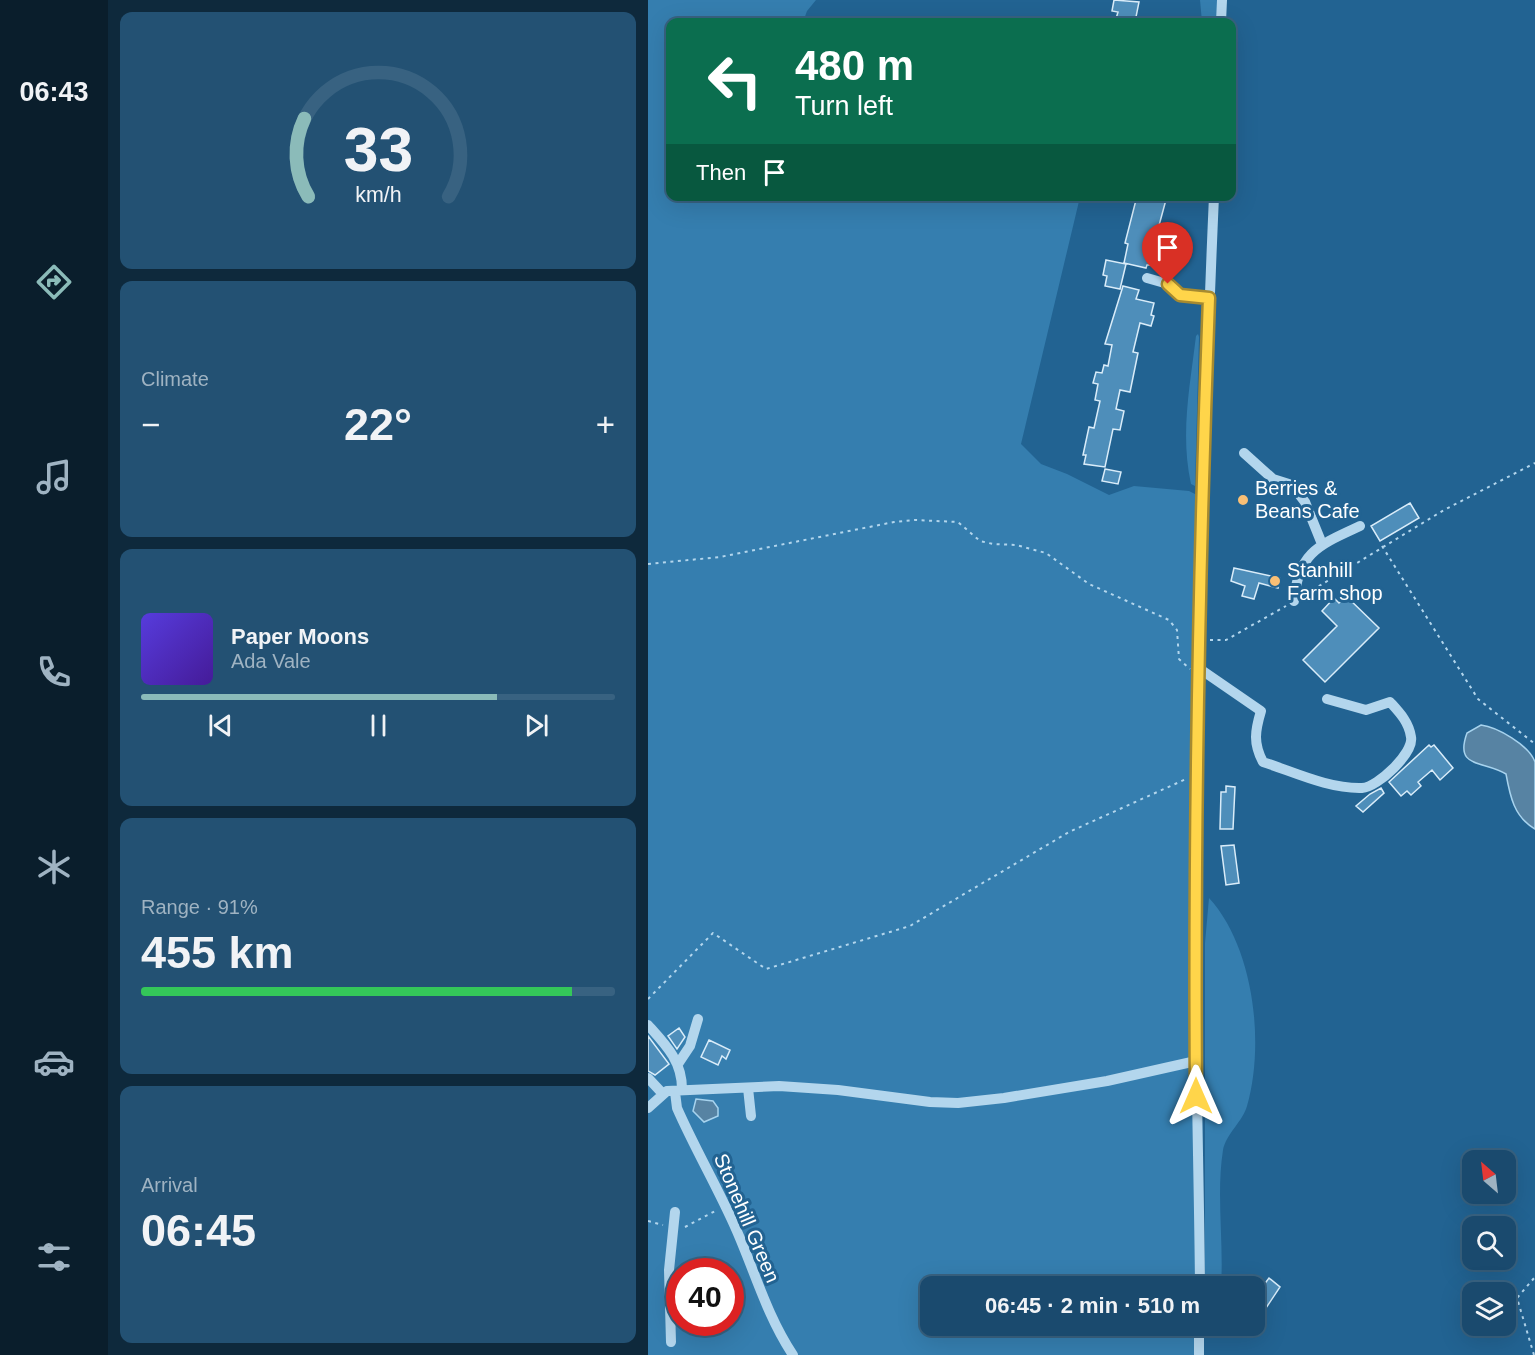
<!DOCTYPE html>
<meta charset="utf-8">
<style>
:root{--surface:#1a4a6e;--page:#235173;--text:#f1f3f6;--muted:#9fb3c2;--line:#386281;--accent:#8bbbb9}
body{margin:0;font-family:Helvetica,sans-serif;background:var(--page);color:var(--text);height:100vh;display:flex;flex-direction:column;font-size:22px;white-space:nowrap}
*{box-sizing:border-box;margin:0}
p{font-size:20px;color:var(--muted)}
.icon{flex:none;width:33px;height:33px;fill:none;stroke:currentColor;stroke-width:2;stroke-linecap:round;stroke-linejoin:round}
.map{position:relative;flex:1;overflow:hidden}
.details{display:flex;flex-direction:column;gap:12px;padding:12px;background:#0e293c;width:540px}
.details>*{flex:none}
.hud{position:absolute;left:18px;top:18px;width:570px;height:183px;border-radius:12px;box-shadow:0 6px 24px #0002,0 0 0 2px var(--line);background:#0b6e4f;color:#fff;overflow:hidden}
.needle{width:39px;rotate:332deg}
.fabs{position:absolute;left:814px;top:1150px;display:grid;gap:12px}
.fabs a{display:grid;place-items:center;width:54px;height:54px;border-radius:12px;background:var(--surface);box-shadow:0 6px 24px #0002,0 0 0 2px var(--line);font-size:30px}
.speed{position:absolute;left:18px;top:1258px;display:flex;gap:12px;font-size:30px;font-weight:700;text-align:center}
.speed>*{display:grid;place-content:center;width:78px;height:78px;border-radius:50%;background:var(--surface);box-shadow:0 6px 24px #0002,0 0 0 2px var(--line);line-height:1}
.speed .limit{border:9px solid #d22;background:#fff;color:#111}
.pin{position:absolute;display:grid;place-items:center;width:51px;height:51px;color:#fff;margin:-62px -26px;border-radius:50% 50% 50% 0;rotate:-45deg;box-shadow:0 0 6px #0007}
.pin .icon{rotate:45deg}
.me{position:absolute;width:66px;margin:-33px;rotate:0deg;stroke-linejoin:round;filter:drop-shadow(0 0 4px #0008)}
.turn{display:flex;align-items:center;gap:21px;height:126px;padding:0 30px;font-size:27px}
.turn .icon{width:78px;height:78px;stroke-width:2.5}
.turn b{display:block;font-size:42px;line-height:51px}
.then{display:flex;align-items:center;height:57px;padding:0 30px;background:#0003;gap:12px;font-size:22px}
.big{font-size:45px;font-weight:700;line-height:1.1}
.details .card{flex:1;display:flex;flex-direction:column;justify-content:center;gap:9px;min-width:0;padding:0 21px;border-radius:12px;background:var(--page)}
.details .dial{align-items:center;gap:0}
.dial svg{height:156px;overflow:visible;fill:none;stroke:var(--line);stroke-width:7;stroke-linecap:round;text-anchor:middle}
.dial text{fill:var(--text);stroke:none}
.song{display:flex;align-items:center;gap:18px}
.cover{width:72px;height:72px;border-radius:9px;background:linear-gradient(135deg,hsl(250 70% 55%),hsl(260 70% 35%))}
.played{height:6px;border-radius:3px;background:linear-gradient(90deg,var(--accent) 75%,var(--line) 75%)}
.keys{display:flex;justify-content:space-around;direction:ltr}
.heat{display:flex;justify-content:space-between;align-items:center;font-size:33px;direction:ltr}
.charge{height:9px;border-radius:4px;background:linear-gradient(90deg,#34c759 91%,var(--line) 0)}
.trip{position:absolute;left:272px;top:1276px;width:345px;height:60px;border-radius:12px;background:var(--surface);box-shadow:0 6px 24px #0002,0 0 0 2px var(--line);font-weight:700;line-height:60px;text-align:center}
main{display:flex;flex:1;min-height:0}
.menu{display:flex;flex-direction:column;width:108px;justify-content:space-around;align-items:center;background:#0a1e2c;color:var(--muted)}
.menu .icon{width:42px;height:42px}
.menu .selected{color:var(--accent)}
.menu b{font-size:27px;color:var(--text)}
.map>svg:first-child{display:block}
.green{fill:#357eaf;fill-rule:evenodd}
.water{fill:#5783a3;stroke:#a7d3ee;stroke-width:1.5}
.building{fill:#4e8eba;stroke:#d9ecf9;stroke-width:1.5}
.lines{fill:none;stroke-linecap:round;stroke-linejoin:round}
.path{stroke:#b3d6ed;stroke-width:2;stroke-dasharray:3 4.5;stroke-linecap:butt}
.minor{stroke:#b3d6ed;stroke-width:10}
.route-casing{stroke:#a68a30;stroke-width:15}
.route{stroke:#ffd54a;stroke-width:10}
.poi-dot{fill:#f9bf75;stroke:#226392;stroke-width:2}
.labels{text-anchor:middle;stroke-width:6;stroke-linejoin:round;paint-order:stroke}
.poi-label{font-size:20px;fill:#fff;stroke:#226392;text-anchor:start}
.street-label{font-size:20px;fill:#fff;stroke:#226392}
</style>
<main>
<nav class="menu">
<b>06:43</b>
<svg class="icon selected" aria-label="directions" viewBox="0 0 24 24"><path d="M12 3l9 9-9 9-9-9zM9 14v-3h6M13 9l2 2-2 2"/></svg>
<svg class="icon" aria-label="music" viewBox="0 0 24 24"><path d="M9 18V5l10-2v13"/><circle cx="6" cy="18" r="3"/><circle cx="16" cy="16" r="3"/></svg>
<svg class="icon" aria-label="phone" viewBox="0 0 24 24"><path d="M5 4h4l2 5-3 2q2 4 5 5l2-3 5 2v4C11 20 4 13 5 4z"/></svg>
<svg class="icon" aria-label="climate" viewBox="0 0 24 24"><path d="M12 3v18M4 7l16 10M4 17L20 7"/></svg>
<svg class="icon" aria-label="car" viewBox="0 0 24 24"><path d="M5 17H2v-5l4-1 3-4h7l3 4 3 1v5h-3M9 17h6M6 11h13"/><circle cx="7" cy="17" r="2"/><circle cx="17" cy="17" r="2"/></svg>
<svg class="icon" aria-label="filters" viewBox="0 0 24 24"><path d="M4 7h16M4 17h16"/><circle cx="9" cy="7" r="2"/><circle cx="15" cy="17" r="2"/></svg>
</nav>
<section class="details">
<div class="card dial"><svg viewBox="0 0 100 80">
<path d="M14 69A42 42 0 1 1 86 69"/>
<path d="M14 69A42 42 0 0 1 12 29" stroke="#8bbbb9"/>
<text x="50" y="56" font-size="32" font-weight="700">33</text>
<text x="50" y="72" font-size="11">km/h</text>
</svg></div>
<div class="card"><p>Climate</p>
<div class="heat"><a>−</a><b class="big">22°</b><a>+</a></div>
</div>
<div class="card">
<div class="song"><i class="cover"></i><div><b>Paper Moons</b><p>Ada Vale</p></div></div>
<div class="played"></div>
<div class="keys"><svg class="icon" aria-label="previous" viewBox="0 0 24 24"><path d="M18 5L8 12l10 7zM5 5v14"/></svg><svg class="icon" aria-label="pause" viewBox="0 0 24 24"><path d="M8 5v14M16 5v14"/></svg><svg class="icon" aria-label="next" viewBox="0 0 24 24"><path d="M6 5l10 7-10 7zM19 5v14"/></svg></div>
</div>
<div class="card"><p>Range · 91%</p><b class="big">455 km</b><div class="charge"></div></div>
<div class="card"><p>Arrival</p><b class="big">06:45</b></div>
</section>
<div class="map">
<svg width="887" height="1355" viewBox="0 0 887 1355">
<rect width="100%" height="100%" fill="#226392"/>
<path class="green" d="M0,0H168L159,11L155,22H22V196L432,197L373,444L393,464L419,474L461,495L486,486L541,491L553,497L542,932L541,1057L551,1200V1287H282V1326H551V1355H0ZM32,1272H82V1323H32Z
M552,0H573L572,22H554Z
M550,334L551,337L547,486L543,484C532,434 542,386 548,336Z
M561,898C606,947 617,1044 599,1106C595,1121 578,1134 575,1150C568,1195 576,1242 573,1287H557V943Z"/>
<path class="water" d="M833,725C849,727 881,745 887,762C887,769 887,818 887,829C866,817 862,796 858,774C835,760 806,769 819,733Z
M48,1099L65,1101L70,1108V1116L56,1122L45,1111Z"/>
<path class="building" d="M466,0L491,2L487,22H467L470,12L464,11Z
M489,196H519L503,255L502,265H499L498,268L476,263L480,244L477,243Z
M458,260L478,264L472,289L457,286L459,276L455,275Z
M475,286L491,290L488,299L506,303L503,315L506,316L503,326L492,323L485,352L490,353L482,392L472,390L468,409L476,411L472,430L465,429L457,467L436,464L438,455H435L441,427L446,428L452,401L447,400L450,384L445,383L448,372L454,373L456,365L460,366L464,345L457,344Z
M457,469L473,472L470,484L454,481Z
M762,503L771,518L732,541L723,526Z
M586,568L632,578L630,588L611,583L606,599L594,596L597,586L583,581Z
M698,596L731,628L677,682L655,660L689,626L674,611L686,598L691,603Z
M781,745L783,747L786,745L805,768L792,780L784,770L770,782L773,786L763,795L759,791L753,796L741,782Z
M578,786L587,787L585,829H572L573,792H578Z
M733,788L736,793L715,812L708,806L722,794Z
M586,845L591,883L578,885L573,846Z
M31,1028L37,1037L29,1049L20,1036Z
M0,1036L21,1064L7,1075L0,1071Z
M61,1040L82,1050L78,1059L74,1056L70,1065L53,1057Z
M621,1278L632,1287L612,1317L606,1313V1298Z"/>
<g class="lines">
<path class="path" d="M734,546L830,699L887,744
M0,564L72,557L246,522L267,520L310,522L332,541L345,544L368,545L398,553L441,584L521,620L529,630L531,659L542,669
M658,594L796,510L887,463
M562,640H578L638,606
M0,999L65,933L118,969L262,926L421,832L538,779
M88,1201L96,1197
M0,1221L15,1225
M37,1227L69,1210
M886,1355L869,1298L887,1277"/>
<path class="minor" d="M573,22L574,0
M499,278L520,284L532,295L561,298
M596,453L625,479L644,485L657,502L674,544
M646,601C650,552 671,545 712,526
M552,669L613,711C607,731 605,743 615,762C646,772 681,789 714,788C730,787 766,753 763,737C761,722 751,712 742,702L718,710L679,699
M0,1025C18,1045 34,1061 34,1089
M30,1064L42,1046L50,1019
M0,1078L15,1094
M100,1088L103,1116
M27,1092L29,1108C47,1149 70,1188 88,1229C107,1272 119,1316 145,1355
M0,1108L19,1091L131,1086L190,1090L282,1102L310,1103L356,1098L459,1081L548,1061
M552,1287C551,1170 547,1053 548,936C550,690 555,443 566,196
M23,1342L21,1270L27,1212
M551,1355V1326"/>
</g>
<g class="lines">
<defs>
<path id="route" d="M520,284L532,295L561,298C551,564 546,830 548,1096"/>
</defs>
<use href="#route" class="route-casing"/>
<use href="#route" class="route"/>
</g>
<g class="poi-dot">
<circle cx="595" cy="500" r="6"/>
<circle cx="627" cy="581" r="6"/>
</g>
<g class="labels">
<g class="poi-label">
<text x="607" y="495">Berries &amp;<tspan x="607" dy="23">Beans Cafe</tspan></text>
<text x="639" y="577">Stanhill<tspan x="639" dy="23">Farm shop</tspan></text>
</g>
<g class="street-label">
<text transform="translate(99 1218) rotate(67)" y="7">Stonehill Green</text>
</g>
</g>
</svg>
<div class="fabs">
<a><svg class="needle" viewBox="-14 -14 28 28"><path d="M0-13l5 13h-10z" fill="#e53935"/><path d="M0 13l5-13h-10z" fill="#9fb3c2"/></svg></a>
<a><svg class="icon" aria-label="search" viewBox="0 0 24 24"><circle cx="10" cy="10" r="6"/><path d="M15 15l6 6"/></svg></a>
<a><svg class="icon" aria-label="layers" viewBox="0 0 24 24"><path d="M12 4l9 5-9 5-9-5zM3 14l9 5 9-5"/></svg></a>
</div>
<div class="speed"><div class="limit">40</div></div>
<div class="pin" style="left:520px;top:284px;background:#d93025"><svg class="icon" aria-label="arrive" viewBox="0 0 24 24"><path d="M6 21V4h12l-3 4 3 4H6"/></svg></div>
<svg class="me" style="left:548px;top:1096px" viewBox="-20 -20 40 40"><path d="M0-17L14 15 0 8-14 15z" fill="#ffd54a" stroke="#fff" stroke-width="4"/></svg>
<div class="trip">06:45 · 2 min · 510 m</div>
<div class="hud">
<div class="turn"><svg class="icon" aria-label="left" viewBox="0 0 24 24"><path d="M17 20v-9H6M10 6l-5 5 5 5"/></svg><div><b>480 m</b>Turn left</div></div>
<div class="then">Then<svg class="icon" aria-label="arrive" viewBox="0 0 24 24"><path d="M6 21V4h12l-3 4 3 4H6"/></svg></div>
</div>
</div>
</main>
